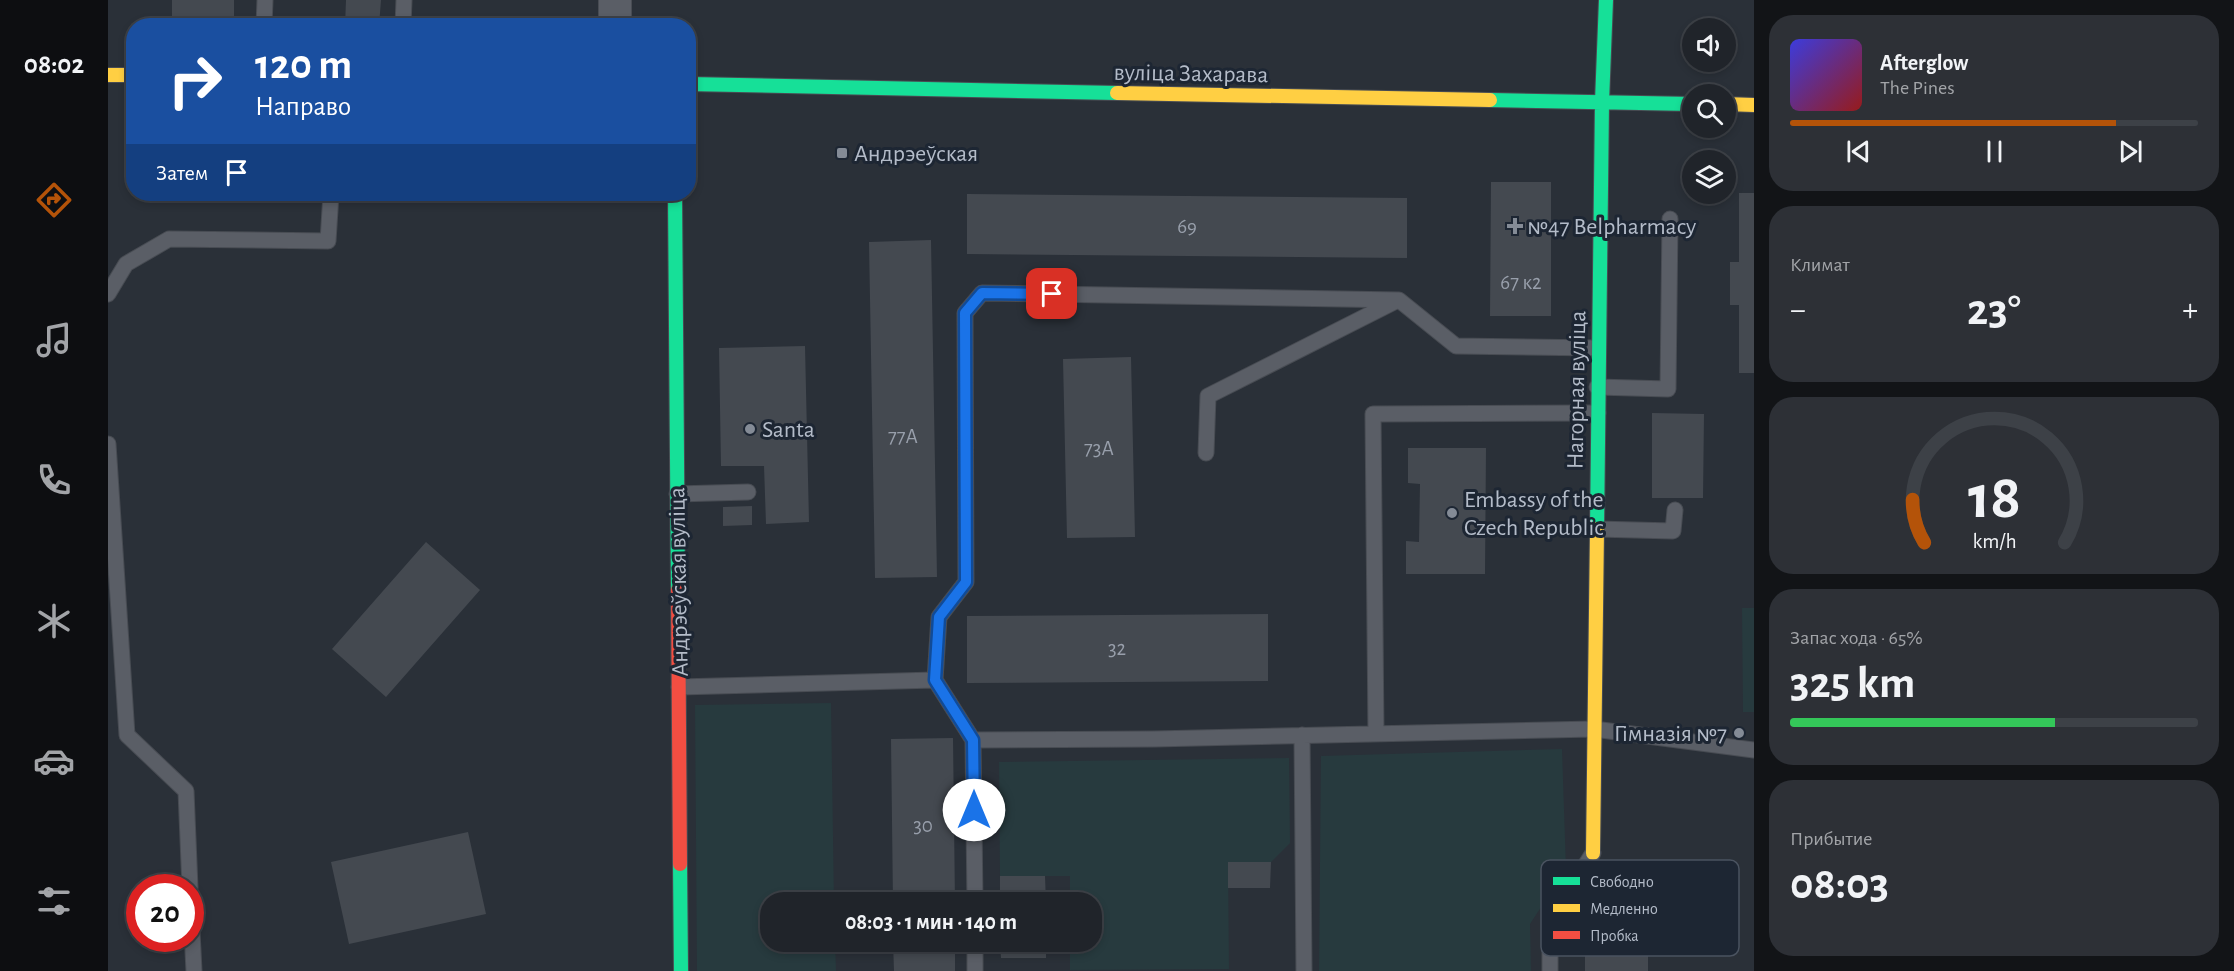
<!DOCTYPE html>
<html lang="ru">
<meta charset="utf-8">
<style>
:root{--surface:#20242a;--page:#2d3036;--text:#f1f3f6;--muted:#a2a4a8;--line:#3d4147;--accent:#b45309}
body{margin:0;font-family:"Alegreya Sans",sans-serif;background:var(--page);color:var(--text);height:100vh;display:flex;flex-direction:column;font-size:22px;white-space:nowrap}
*{box-sizing:border-box;margin:0}
p{font-size:20px;color:var(--muted)}
.icon{flex:none;width:33px;height:33px;fill:none;stroke:currentColor;stroke-width:2;stroke-linecap:round;stroke-linejoin:round}
.map{position:relative;flex:1;overflow:hidden}
.side{display:flex;flex-direction:column;gap:15px;padding:15px;background:#121417;width:480px}
.side>*{flex:none}
.hud{position:absolute;left:18px;top:18px;width:570px;height:183px;border-radius:24px;box-shadow:0 3px 9px #0003,0 0 0 2px var(--line);background:#1a4fa0;color:#fff;overflow:hidden}
.tools{position:absolute;left:1574px;top:18px;display:grid;gap:12px}
.tools a{display:grid;place-items:center;width:54px;height:54px;border-radius:50%;background:var(--surface);box-shadow:0 3px 9px #0003,0 0 0 2px var(--line);font-size:30px}
.speed{position:absolute;left:18px;top:874px;display:flex;gap:12px;font-size:30px;font-weight:700;text-align:center}
.speed>*{display:grid;place-content:center;width:78px;height:78px;border-radius:50%;background:var(--surface);box-shadow:0 3px 9px #0003,0 0 0 2px var(--line);line-height:1}
.speed .limit{border:9px solid #d22;background:#fff;color:#111}
.pin{position:absolute;display:grid;place-items:center;width:51px;height:51px;color:#fff;margin:-26px;border-radius:12px;box-shadow:0 3px 9px #0006}
.me{position:absolute;width:66px;margin:-33px;rotate:0deg;stroke-linejoin:round;filter:drop-shadow(0 0 4px #0008)}
.turn{display:flex;align-items:center;gap:21px;height:126px;padding:0 30px;font-size:27px}
.turn .icon{width:78px;height:78px;stroke-width:2.5}
.turn b{display:block;font-size:42px;line-height:51px}
.then{display:flex;align-items:center;height:57px;padding:0 30px;background:#0003;gap:12px;font-size:22px}
.big{font-size:45px;font-weight:600;line-height:1.1}
.side .widget{flex:1;display:flex;flex-direction:column;justify-content:center;gap:9px;min-width:0;padding:0 21px;border-radius:24px;background:var(--page)}
.side .dial{align-items:center;gap:0}
.dial svg{height:156px;overflow:visible;fill:none;stroke:var(--line);stroke-width:7;stroke-linecap:round;text-anchor:middle}
.dial text{fill:var(--text);stroke:none}
.song{display:flex;align-items:center;gap:18px}
.cover{width:72px;height:72px;border-radius:9px;background:linear-gradient(135deg,hsl(240 70% 55%),hsl(0 70% 35%))}
.played{height:6px;border-radius:3px;background:linear-gradient(90deg,var(--accent) 80%,var(--line) 80%)}
.keys{display:flex;justify-content:space-around;direction:ltr}
.heat{display:flex;justify-content:space-between;align-items:center;font-size:33px;direction:ltr}
.charge{height:9px;border-radius:4px;background:linear-gradient(90deg,#34c759 65%,var(--line) 0)}
.trip{position:absolute;left:652px;top:892px;width:342px;height:60px;border-radius:24px;background:var(--surface);box-shadow:0 3px 9px #0003,0 0 0 2px var(--line);font-weight:600;line-height:60px;text-align:center}
main{display:flex;flex:1;min-height:0}
.menu{display:flex;flex-direction:column;width:108px;justify-content:space-around;align-items:center;background:#0d0e11;color:var(--muted)}
.menu .icon{width:42px;height:42px}
.menu .active{color:var(--accent)}
.menu b{font-size:27px;color:var(--text)}
.map>svg:first-child{display:block}
.green{fill:#273a3e}
.building{fill:#444950}
.lines{fill:none;stroke-linecap:round;stroke-linejoin:round}
.lane-casing{stroke:#484c53;stroke-width:17}
.street-casing{stroke:#484c53;stroke-width:34}
.fast-casing{stroke:#484c53;stroke-width:16}
.slow-casing{stroke:#484c53;stroke-width:16}
.jam-casing{stroke:#484c53;stroke-width:16}
.lane{stroke:#5a5e66;stroke-width:15}
.street{stroke:#5a5e66;stroke-width:32}
.fast{stroke:#16e098;stroke-width:14}
.slow{stroke:#ffcf43;stroke-width:14}
.jam{stroke:#f24e42;stroke-width:14}
.route-casing{stroke:#114b97;stroke-width:15}
.route{stroke:#1a73e8;stroke-width:10}
.poi-dot{fill:#848b96;stroke:#1d2633;stroke-width:2}
.labels{text-anchor:middle;stroke-width:6;stroke-linejoin:round;paint-order:stroke}
.number-label{font-size:21px;fill:#989fab}
.street-label{font-size:24px;fill:#b4bcc9;stroke:#1d2633}
.poi-label{font-size:24px;fill:#b4bcc9;stroke:#1d2633;text-anchor:start}
.key{fill:#1d2633;stroke:#4a5360;stroke-width:1.5}
.key-label{font-size:16px;fill:#b4bcc9}
</style>
<main>
<nav class="menu">
<b>08:02</b>
<svg class="icon active" aria-label="directions" viewBox="0 0 24 24"><path d="M12 3l9 9-9 9-9-9zM9 14v-3h6M13 9l2 2-2 2"/></svg>
<svg class="icon" aria-label="music" viewBox="0 0 24 24"><path d="M9 18V5l10-2v13"/><circle cx="6" cy="18" r="3"/><circle cx="16" cy="16" r="3"/></svg>
<svg class="icon" aria-label="phone" viewBox="0 0 24 24"><path d="M5 4h4l2 5-3 2q2 4 5 5l2-3 5 2v4C11 20 4 13 5 4z"/></svg>
<svg class="icon" aria-label="climate" viewBox="0 0 24 24"><path d="M12 3v18M4 7l16 10M4 17L20 7"/></svg>
<svg class="icon" aria-label="car" viewBox="0 0 24 24"><path d="M5 17H2v-5l4-1 3-4h7l3 4 3 1v5h-3M9 17h6M6 11h13"/><circle cx="7" cy="17" r="2"/><circle cx="17" cy="17" r="2"/></svg>
<svg class="icon" aria-label="filters" viewBox="0 0 24 24"><path d="M4 7h16M4 17h16"/><circle cx="9" cy="7" r="2"/><circle cx="15" cy="17" r="2"/></svg>
</nav>
<div class="map">
<svg width="1646" height="971" viewBox="0 0 1646 971">
<rect width="100%" height="100%" fill="#2a3038"/>
<path class="green" d="M1634,608H1646V712H1635Z
M723,703L726,903H663V942H727L728,971H589L587,705Z
M1454,749L1458,869L1422,924L1423,971H1211L1213,756Z
M1181,758L1182,843L1163,862L1120,863L1121,969L962,970V942H984V903H962V876H892L891,762Z"/>
<path class="building" d="M64,0H126V26H64Z
M238,0H273L271,26H237Z
M1383,182H1443V316H1382Z
M1631,193H1646V373H1631V305H1622V262H1631Z
M859,194L1299,198V258L859,254Z
M823,240L829,577L767,578L761,242Z
M697,346L701,522L658,524L656,466H613L611,348Z
M1023,357L1027,537L959,538L955,359Z
M1544,413L1596,414L1595,498H1544Z
M1300,448H1378L1377,574H1298V541L1311,542L1312,484L1300,483Z
M644,506V525L615,526V507Z
M318,542L372,590L278,697L224,649Z
M1160,614V681L859,683V616Z
M845,738L847,903H785L783,739Z
M360,832L378,914L241,944L223,862Z
M1120,862H1163L1162,888H1120Z
M892,876H937L938,903H892Z
M1540,929V971H1477V930Z
M785,942H847V971H786Z
M892,942H938V958H893Z"/>
<g class="lines">
<defs>
<path id="lane" d="M156,26L157,0
M295,26L296,0
M0,294L18,264L61,239L220,241L223,194
M1489,387L1560,389L1562,219
M0,444L19,735L78,791L82,888
M1098,453L1100,396L1288,301
M569,494L640,492
M1489,529L1565,531L1567,510
M827,680L831,617L858,582L857,313L874,293L1291,300L1348,346L1490,348
M571,687L827,680L865,740L1046,739L1486,729L1646,750
M1268,734L1265,414L1490,413
M1194,735L1196,971
M865,740L867,903
M82,892L86,971
M867,942V971
M1442,971V922L1485,853"/>
<path id="street" d="M507,26V0"/>
<path id="fast" d="M580,84L1009,93
M1382,100L1584,104
M567,194L570,590
M1489,529L1494,102L1498,0
M572,864L573,971"/>
<path id="slow" d="M0,75H26
M1009,93L1382,100
M1617,104L1646,105
M1485,853L1489,529"/>
<path id="jam" d="M570,590L572,864"/>
</defs>
<use href="#lane" class="lane-casing"/>
<use href="#street" class="street-casing"/>
<use href="#fast" class="fast-casing"/>
<use href="#slow" class="slow-casing"/>
<use href="#jam" class="jam-casing"/>
<use href="#lane" class="lane"/>
<use href="#street" class="street"/>
<use href="#fast" class="fast"/>
<use href="#slow" class="slow"/>
<use href="#jam" class="jam"/>
</g>
<g class="lines">
<defs>
<path id="route" d="M866,810L865,740L827,680L831,617L858,582L857,313L874,293L944,294"/>
</defs>
<use href="#route" class="route-casing"/>
<use href="#route" class="route"/>
</g>
<g class="poi-dot">
<rect x="728" y="147" width="12" height="12" rx="3"/>
<path d="M1404 217h6v6h6v6h-6v6h-6v-6h-6v-6h6z"/>
<circle cx="642" cy="429" r="6"/>
<circle cx="1344" cy="513" r="6"/>
<circle cx="1631" cy="733" r="6"/>
</g>
<g class="labels">
<g class="number-label">
<text x="1079" y="233">69</text>
<text x="1413" y="289">67 к2</text>
<text x="795" y="443">77А</text>
<text x="991" y="455">73А</text>
<text x="1009" y="655">32</text>
<text x="815" y="832">30</text>
</g>
<g class="street-label">
<text transform="translate(1083 73) rotate(1)" y="8">вуліца Захарава</text>
<text transform="translate(1468 390) rotate(-89)" y="8">Нагорная вуліца</text>
<text transform="translate(570 582) rotate(-91)" y="8">Андрэеўская вуліца</text>
</g>
<g class="poi-label">
<text x="746" y="161">Андрэеўская</text>
<text x="1419" y="234">№47 Belpharmacy</text>
<text x="654" y="437">Santa</text>
<text x="1356" y="507">Embassy of the<tspan x="1356" dy="28">Czech Republic</tspan></text>
<text x="1619" y="741" text-anchor="end">Гімназія №7</text>
</g>
</g>
<rect x="1433" y="860" width="198" height="96" rx="9" class="key"/>
<rect x="1445" y="877" width="27" height="8" fill="#16e098"/>
<rect x="1445" y="904" width="27" height="8" fill="#ffcf43"/>
<rect x="1445" y="931" width="27" height="8" fill="#f24e42"/>
<g class="key-label">
<text x="1482" y="887">Свободно</text>
<text x="1482" y="914">Медленно</text>
<text x="1482" y="941">Пробка</text>
</g>
</svg>
<div class="tools">
<a><svg class="icon" aria-label="sound" viewBox="0 0 24 24"><path d="M4 9h4l5-4v14l-5-4H4zM17 9q2 3 0 6"/></svg></a>
<a><svg class="icon" aria-label="search" viewBox="0 0 24 24"><circle cx="10" cy="10" r="6"/><path d="M15 15l6 6"/></svg></a>
<a><svg class="icon" aria-label="layers" viewBox="0 0 24 24"><path d="M12 4l9 5-9 5-9-5zM3 14l9 5 9-5"/></svg></a>
</div>
<div class="speed"><div class="limit">20</div></div>
<div class="pin" style="left:944px;top:294px;background:#d93025"><svg class="icon" aria-label="arrive" viewBox="0 0 24 24"><path d="M6 21V4h12l-3 4 3 4H6"/></svg></div>
<svg class="me" style="left:866px;top:810px" viewBox="-20 -20 40 40"><circle r="19" fill="#fff"/><path d="M0-13L10 11 0 6-10 11z" fill="#1a73e8"/></svg>
<div class="trip">08:03 · 1 мин · 140 m</div>
<div class="hud">
<div class="turn"><svg class="icon" aria-label="right" viewBox="0 0 24 24"><path d="M7 20v-9h11M14 6l5 5-5 5"/></svg><div><b>120 m</b>Направо</div></div>
<div class="then">Затем<svg class="icon" aria-label="arrive" viewBox="0 0 24 24"><path d="M6 21V4h12l-3 4 3 4H6"/></svg></div>
</div>
</div>
<section class="side">
<div class="widget">
<div class="song"><i class="cover"></i><div><b>Afterglow</b><p>The Pines</p></div></div>
<div class="played"></div>
<div class="keys"><svg class="icon" aria-label="previous" viewBox="0 0 24 24"><path d="M18 5L8 12l10 7zM5 5v14"/></svg><svg class="icon" aria-label="pause" viewBox="0 0 24 24"><path d="M8 5v14M16 5v14"/></svg><svg class="icon" aria-label="next" viewBox="0 0 24 24"><path d="M6 5l10 7-10 7zM19 5v14"/></svg></div>
</div>
<div class="widget"><p>Климат</p>
<div class="heat"><a>−</a><b class="big">23°</b><a>+</a></div>
</div>
<div class="widget dial"><svg viewBox="0 0 100 80">
<path d="M14 69A42 42 0 1 1 86 69"/>
<path d="M14 69A42 42 0 0 1 8 47" stroke="#b45309"/>
<text x="50" y="56" font-size="32" font-weight="700">18</text>
<text x="50" y="72" font-size="11">km/h</text>
</svg></div>
<div class="widget"><p>Запас хода · 65%</p><b class="big">325 km</b><div class="charge"></div></div>
<div class="widget"><p>Прибытие</p><b class="big">08:03</b></div>
</section>
</main>
